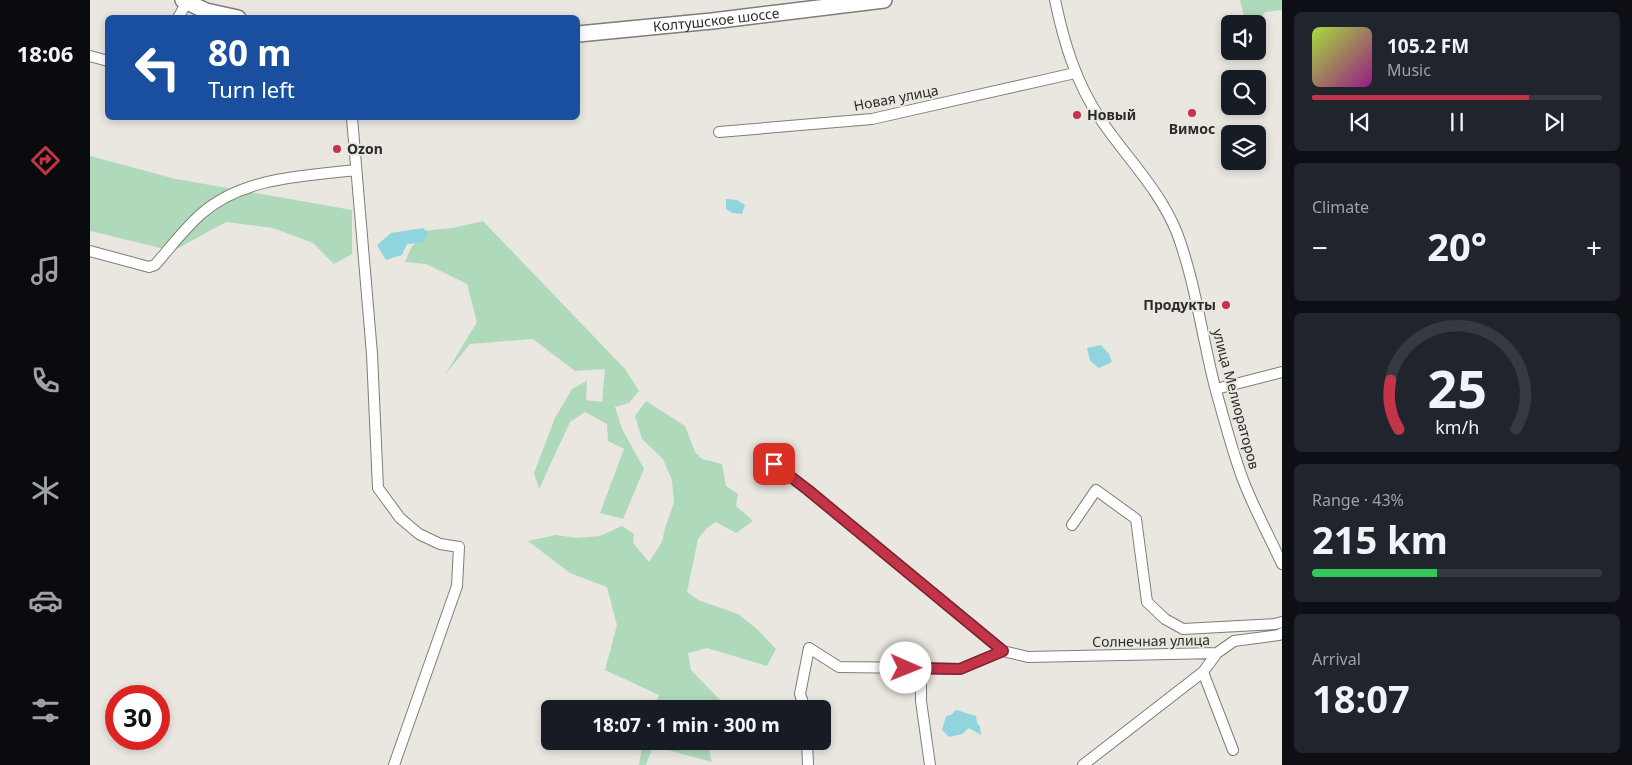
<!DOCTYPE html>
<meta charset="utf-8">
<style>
:root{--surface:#171b24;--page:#20242c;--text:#f1f3f6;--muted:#9ea1a6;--line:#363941;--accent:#c43448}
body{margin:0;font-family:"Noto Sans",sans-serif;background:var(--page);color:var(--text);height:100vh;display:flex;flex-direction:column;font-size:19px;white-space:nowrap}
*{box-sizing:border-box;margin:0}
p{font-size:16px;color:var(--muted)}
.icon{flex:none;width:28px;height:28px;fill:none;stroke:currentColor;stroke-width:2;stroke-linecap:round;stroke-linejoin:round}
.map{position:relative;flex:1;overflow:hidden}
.panel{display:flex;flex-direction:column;gap:12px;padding:12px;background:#0d0f14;width:350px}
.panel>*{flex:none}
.banner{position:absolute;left:15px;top:15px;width:475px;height:105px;border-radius:8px;box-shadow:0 2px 8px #0003;background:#1a4fa0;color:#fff;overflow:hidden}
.fabs{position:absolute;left:1131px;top:15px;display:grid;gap:10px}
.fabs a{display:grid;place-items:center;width:45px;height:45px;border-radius:8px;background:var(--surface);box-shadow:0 2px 8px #0003;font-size:25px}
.speed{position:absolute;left:15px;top:685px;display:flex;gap:10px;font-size:25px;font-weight:700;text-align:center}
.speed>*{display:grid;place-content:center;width:65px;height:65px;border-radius:50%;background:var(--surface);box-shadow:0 2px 8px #0003;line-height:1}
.speed .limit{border:8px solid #d22;background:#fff;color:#111}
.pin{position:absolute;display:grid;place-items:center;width:42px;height:42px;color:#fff;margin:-21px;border-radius:10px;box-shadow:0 2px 8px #0006}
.me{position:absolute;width:55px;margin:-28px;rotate:91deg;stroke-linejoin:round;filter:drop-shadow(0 0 4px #0008)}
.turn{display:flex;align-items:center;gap:18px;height:105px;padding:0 20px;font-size:22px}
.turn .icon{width:65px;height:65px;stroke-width:2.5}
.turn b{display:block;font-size:35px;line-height:42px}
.big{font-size:38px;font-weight:700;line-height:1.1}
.panel .tile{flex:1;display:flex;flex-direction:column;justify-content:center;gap:8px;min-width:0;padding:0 18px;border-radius:8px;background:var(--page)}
.panel .dial{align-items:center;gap:0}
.dial svg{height:130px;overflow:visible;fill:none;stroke:var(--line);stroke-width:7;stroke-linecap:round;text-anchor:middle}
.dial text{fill:var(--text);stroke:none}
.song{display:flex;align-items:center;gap:15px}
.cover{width:60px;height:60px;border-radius:8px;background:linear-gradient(135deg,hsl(80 70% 55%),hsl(310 70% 35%))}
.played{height:5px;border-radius:2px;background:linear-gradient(90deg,var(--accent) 75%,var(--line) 75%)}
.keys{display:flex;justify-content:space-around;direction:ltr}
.heat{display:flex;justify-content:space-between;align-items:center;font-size:28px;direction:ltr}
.charge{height:8px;border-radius:4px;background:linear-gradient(90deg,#34c759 43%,var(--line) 0)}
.trip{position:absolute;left:451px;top:700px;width:290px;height:50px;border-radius:8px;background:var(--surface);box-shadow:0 2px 8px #0003;font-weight:700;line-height:50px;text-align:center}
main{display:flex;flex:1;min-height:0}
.dock{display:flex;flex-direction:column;width:90px;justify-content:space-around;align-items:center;background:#090b0e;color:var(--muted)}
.dock .icon{width:35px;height:35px}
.dock .current{color:var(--accent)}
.dock b{font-size:22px;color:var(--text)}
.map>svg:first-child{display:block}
.green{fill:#afd9bb}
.water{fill:#90d5de}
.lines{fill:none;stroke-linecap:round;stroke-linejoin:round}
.street-casing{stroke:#7f7d77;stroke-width:12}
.secondary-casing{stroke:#7f7d77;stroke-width:18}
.street{stroke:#fff;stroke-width:10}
.secondary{stroke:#fff;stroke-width:15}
.route-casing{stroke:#7f222f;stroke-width:12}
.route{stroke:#c43448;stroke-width:9}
.poi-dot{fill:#c43448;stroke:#e9e7e0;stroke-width:2}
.labels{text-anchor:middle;stroke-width:4;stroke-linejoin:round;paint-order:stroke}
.street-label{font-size:14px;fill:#2c2b29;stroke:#e9e7e0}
.poi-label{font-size:14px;font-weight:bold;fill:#2c2b29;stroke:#e9e7e0;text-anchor:start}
</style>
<main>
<nav class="dock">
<b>18:06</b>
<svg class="icon current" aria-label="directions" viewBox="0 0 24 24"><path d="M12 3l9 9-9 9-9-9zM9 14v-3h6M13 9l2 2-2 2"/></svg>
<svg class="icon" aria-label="music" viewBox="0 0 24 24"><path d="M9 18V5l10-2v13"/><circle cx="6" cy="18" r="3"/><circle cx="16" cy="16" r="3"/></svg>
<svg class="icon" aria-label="phone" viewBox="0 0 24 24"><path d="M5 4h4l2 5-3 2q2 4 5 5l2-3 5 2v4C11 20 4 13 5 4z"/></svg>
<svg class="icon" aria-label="climate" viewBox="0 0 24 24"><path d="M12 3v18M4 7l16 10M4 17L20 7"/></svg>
<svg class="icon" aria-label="car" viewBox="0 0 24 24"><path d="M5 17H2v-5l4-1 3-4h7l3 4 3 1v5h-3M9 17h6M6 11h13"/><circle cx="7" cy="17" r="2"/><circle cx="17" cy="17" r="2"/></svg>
<svg class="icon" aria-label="filters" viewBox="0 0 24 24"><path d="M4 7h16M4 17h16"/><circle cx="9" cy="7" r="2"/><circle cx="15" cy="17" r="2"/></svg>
</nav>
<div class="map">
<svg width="1192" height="765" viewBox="0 0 1192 765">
<rect width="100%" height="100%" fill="#e9e7e0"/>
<path class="green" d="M1150,0H1192V10L1175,12L1167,24H1156Z
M0,156L86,179L262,210V254L244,264L223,243L183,228L136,222L83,251L0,231Z
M393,221L535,369L549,391L539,403L525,407L532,429L554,469L533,519L510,513L534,449L518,441L517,424L495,412L480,422L449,489L444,473L465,418L482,389L497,381L496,400L512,402L515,369L485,371L443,339L380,344L355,375L387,322L377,284L336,264L315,262L320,250L333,231L363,228Z
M556,401L595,426L605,452L612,459L632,464L636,486L648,494L646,506L663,521L646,533L626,522L617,528L608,539L597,592L608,600L648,614L668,630L686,649L677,666L617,648L598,653L601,670L631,701L660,709H564L569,695L515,670L527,625L517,587L480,573L438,541L466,535L487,538L510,536L532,526L544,534L543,543L559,562L572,542L575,528L584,503L582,480L573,459L552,439L545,416Z
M553,741H617L622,762L563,746L556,765H549Z"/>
<path class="water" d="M636,199L647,200L655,205L652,214L642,213L636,209Z
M333,228L338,233L332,243L317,244L312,255L296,260L287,245L301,233Z
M1011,345L1019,354L1022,362L1009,368L1000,361L997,348Z
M866,710L886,716L887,723L890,726L891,735L879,728L872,734L859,737L852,730L856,716L861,715Z"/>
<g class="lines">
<defs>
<path id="street" d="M965,0C974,43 986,83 1011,120C1036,157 1070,190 1087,233C1106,284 1112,338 1126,391C1135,422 1143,455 1155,485C1166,512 1180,538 1192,564
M88,18L98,0
M0,56L18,61
M262,118L282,354L288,488L310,518L329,534L350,544L369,547L367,586L304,765
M629,132L782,119L985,73
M0,251L59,267L65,265C80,248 94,229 111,214C153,177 213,176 266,170
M1126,389L1192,372
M684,464L718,490L913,651L938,657L1127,653L1113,672L993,765
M982,525L1006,490L1046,519L1057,602L1075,619L1093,629L1185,624L1192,622
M1127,653L1144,641L1189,635L1192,633
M1113,672L1143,750
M715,709L710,694L719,648L749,667L831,668
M717,741L718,765
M840,765L831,701V668L870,669L913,651"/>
<g id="secondary">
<path d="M93,0L116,11L148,18"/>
<path id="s1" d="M488,34L622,21L794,0"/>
</g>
</defs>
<use href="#street" class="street-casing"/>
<use href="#secondary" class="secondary-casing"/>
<use href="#street" class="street"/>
<use href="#secondary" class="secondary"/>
</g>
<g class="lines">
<defs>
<path id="route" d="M684,464L718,490L913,651L870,669L816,668"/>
</defs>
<use href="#route" class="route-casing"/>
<use href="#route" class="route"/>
</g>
<g class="poi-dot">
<circle cx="1102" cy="113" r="5"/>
<circle cx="987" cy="115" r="5"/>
<circle cx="247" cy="149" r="5"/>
<circle cx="1136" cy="305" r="5"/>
</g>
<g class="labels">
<g class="street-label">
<text dy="5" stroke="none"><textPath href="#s1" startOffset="139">Колтушское шоссе</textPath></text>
<text transform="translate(806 98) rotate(-11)" y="5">Новая улица</text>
<text transform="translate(1146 399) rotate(75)" y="5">улица Мелиораторов</text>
<text transform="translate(1061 641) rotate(-1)" y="5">Солнечная улица</text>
</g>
<g class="poi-label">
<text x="997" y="120">Новый</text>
<text x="1102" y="134" text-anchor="middle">Вимос</text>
<text x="257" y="154">Ozon</text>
<text x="1126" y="310" text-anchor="end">Продукты</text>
</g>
</g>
</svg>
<div class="fabs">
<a><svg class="icon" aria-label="sound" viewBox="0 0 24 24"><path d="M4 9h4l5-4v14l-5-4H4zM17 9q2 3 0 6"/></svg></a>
<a><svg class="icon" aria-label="search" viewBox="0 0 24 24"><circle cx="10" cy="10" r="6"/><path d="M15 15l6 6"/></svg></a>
<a><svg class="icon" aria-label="layers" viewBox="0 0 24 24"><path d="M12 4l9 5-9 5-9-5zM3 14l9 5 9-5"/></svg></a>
</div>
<div class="speed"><div class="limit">30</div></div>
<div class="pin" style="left:684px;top:464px;background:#d93025"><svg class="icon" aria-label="arrive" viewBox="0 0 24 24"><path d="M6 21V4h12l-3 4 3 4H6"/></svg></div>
<svg class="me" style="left:816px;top:668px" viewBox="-20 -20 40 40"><circle r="19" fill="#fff"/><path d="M0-13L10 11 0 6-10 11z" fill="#c43448"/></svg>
<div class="trip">18:07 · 1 min · 300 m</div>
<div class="banner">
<div class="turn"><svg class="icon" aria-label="left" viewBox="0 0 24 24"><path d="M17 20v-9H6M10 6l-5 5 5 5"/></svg><div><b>80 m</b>Turn left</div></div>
</div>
</div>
<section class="panel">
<div class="tile">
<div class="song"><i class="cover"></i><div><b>105.2 FM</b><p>Music</p></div></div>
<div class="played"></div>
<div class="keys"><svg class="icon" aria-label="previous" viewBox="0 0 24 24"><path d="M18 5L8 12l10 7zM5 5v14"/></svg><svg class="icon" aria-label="pause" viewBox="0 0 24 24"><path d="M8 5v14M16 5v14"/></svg><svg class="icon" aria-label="next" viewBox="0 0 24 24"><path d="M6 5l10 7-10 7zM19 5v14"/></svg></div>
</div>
<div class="tile"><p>Climate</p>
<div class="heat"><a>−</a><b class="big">20°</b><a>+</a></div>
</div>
<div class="tile dial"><svg viewBox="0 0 100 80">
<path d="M14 69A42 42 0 1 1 86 69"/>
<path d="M14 69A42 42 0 0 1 9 39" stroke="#c43448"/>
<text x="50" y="56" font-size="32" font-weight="700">25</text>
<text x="50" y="72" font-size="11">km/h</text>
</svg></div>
<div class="tile"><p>Range · 43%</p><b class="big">215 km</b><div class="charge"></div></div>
<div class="tile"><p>Arrival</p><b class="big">18:07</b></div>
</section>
</main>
